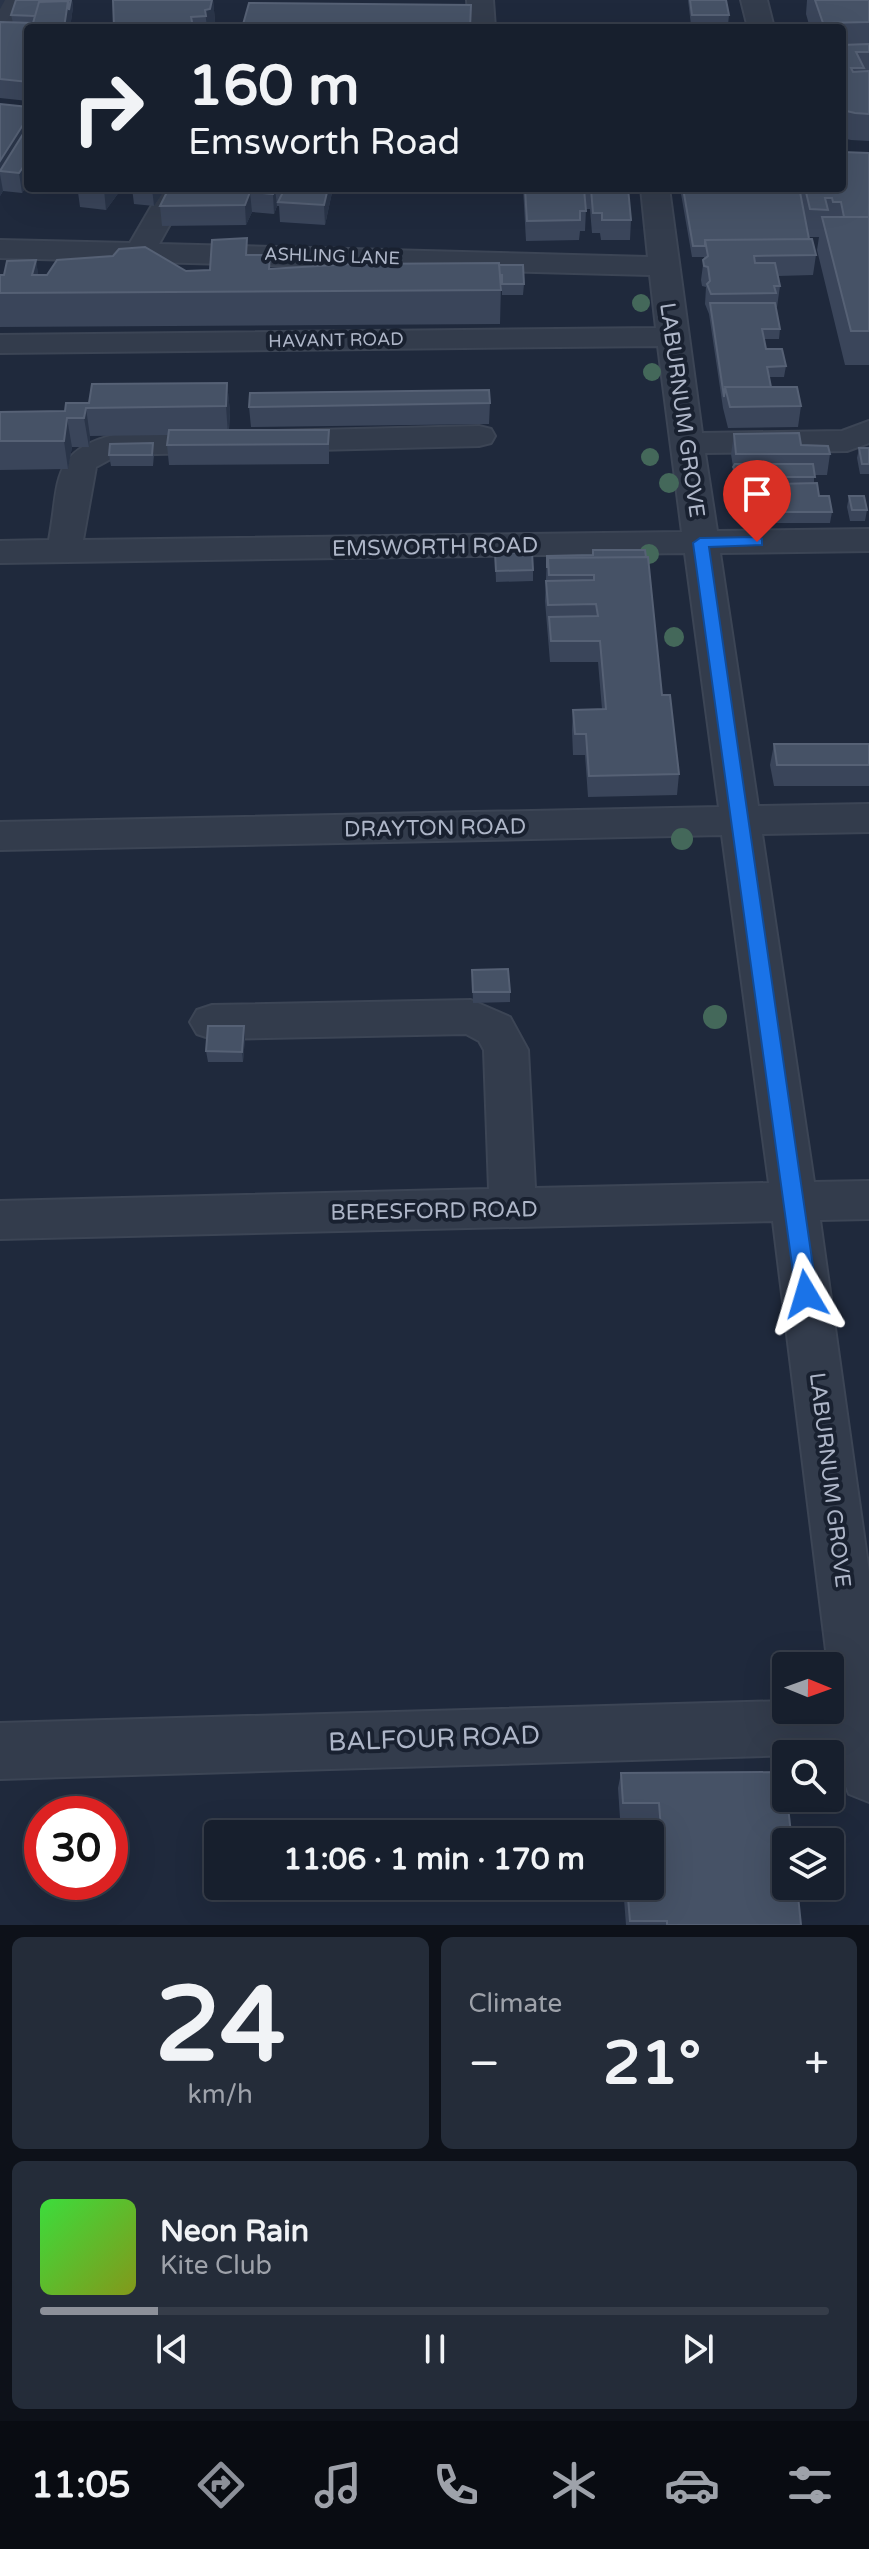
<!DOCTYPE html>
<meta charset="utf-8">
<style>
:root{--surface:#171f2d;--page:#242c39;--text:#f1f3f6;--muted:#9ea2aa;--line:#363d49;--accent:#8c9099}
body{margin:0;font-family:"Varela Round",sans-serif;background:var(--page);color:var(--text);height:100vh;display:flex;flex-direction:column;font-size:30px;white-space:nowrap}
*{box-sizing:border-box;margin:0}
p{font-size:26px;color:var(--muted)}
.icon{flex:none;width:44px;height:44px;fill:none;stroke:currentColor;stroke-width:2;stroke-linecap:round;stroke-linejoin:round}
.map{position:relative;height:1925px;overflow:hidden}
.drawer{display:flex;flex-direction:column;gap:12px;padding:12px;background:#0d1119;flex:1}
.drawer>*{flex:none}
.guide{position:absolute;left:24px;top:24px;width:822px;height:168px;border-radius:8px;box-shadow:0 8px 32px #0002,0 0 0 2px var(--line);background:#171f2d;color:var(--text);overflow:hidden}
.needle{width:52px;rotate:91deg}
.controls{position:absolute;left:772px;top:1652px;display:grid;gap:16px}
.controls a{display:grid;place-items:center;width:72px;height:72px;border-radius:8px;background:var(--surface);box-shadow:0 8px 32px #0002,0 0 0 2px var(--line);font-size:40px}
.speed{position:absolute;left:24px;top:1796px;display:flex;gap:16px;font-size:40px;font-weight:700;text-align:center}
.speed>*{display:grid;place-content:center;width:104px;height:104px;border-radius:50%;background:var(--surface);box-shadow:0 8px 32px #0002,0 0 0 2px var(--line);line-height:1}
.speed .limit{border:12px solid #d22;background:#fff;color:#111}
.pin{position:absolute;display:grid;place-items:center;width:68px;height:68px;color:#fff;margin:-82px -34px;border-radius:50% 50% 50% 0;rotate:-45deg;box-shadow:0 0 8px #0007}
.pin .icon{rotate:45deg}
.me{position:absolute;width:88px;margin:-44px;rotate:353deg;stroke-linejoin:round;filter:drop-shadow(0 0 6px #0008)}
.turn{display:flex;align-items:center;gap:28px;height:168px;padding:0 32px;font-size:36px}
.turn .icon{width:104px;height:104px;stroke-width:2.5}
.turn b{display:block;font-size:56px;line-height:68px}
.big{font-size:60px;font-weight:800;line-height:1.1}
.drawer .tile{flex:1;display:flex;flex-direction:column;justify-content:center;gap:12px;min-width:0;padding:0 28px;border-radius:12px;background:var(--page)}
.drawer .dial{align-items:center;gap:0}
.dial b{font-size:104px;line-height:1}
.song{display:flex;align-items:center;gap:24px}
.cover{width:96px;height:96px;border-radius:12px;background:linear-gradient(135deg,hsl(120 70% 55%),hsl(70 70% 35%))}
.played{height:8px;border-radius:4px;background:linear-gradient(90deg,var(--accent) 15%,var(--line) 15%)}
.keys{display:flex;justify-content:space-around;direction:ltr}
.heat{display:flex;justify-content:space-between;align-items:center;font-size:44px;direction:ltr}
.drawer .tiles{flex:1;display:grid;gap:12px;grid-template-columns:1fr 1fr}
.tile:last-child{grid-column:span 2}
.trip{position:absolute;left:204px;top:1820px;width:460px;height:80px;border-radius:8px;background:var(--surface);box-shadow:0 8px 32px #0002,0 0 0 2px var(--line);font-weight:800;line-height:80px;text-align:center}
.menu{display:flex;height:128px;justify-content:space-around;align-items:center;background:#090c12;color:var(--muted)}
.menu .icon{width:56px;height:56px}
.menu .on{color:var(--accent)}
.menu b{font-size:36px;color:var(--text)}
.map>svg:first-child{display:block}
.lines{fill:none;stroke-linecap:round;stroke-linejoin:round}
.minor-casing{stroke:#3c4555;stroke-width:4}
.minor{fill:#333c4c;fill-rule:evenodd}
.tree{fill:#44685a}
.wall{fill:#3a455a}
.shaded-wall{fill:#2a3549}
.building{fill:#465266;stroke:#566175;stroke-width:2}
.route{fill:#1a73e8;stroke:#114b97;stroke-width:2}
.labels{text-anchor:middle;stroke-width:8;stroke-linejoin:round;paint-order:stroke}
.far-street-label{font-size:18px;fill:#aeb6c8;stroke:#192130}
.street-label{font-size:22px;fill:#aeb6c8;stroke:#192130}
.near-street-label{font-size:26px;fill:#aeb6c8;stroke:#192130}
</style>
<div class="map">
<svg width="869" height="1925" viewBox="0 0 869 1925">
<rect width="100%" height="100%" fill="#1f293c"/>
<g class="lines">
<defs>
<path id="minor" d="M0,0H24L9,30L0,33Z
M467,0H493L495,28H469Z
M741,0H767L774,28H748Z
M162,188H190L159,244L648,257L641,188H669L702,433L842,431L869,421V443L847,451L705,453L717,531L869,529V551L720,553L758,806L869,804V832L762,834L814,1182L869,1181V1219L820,1220L869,1572V1802L849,1794L841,1774L838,1755L830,1754L0,1779V1723L786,1701V1710H830L832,1699L773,1221L0,1239V1201L489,1189L484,1050L479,1041L466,1034L212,1039L197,1034L190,1022L197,1010L212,1005L471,1000L510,1017L528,1050L535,1188L769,1183L722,835L0,850V822L719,807L685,553L0,563V541L49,540C60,483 49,451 114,435L479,426L491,429L495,436L491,443L479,446L118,455L96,467L83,540L682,532L658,346L0,353V335L656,328L650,275L0,258V240L130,243Z"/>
</defs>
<use href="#minor" class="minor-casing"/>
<use href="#minor" class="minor"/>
</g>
<g class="tree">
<circle cx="641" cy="303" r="9"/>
<circle cx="652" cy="372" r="9"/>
<circle cx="650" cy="457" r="9"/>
<circle cx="669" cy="483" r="10"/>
<circle cx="649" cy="554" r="10"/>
<circle cx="674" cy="637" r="10"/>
<circle cx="682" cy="839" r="11"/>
<circle cx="715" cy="1017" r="12"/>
</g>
<path class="wall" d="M16,0H72L73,7L70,28H28V101L0,98V22L13,23L11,15Z
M113,0H213L215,21L213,28H114Z
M688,0H726L729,15L728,25H691Z
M807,0H869V141L851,140L842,138V28H810L806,14Z
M0,104L28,107V184L22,193L3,191L0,196Z
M869,153V365H845L817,250L819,237H808L816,255L813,275L778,276L780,286L777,307H775L780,329L779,339H764L766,349L786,366L784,377H769L771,387L801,406L798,427L728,428L723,408L709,314L705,304L706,287L702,286L701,280L704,257H692L680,188H842Z
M72,188H122L106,210L80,207L78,192H72Z
M132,188H166L154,206L134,204Z
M169,188H333L325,225L280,222L279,206H277L274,214L252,212L246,225L162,226L160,206Z
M523,188H628L631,220L630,240H601L600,233H592L590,209H586L585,231H580L579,240L526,241Z
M248,255L271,269L499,265L524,284L523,295H502V285H501L500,324L0,327V275H4L36,260L38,275L210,270Z
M227,383L230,412L229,430H329V464L169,465L167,445L168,435L90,436L89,447H72L68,469L0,470V412L65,411L89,403Z
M490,403L489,424L251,427L249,407Z
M734,434L801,445L830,454L827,475H814V483L819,496L832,512L830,523H744L738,487L731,478L733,467L731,454Z
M859,448H869V474H860L857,458Z
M154,454L153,466H111L109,455Z
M849,496L867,510L865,521H850L847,507Z
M593,550L662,695L679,774L677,795L588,797L585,755H573L572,730L573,710L602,709L598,662H550L545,601L547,556L592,555Z
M495,553L533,570V581L496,582Z
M774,744H869V786H774L770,765Z
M472,970L510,992V1002L473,1003Z
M245,1037L243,1062H208L206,1051Z
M784,1772L801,1925H626L623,1886H650L658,1854L655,1818H620L618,1788L621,1773Z"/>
<path class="shaded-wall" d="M0,0H5L0,9Z
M72,0L73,7L70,28H64L68,1Z
M212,0H213L215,21L213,28H207L205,10Z
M28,117V151L0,171V161Z
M28,160V184L22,193L19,173Z
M0,174L3,191L0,196Z
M106,188H122L106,210L104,190Z
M152,188H166L154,206Z
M275,188L277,206L274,214L273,194Z
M328,188H333L325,225L324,205Z
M250,192L252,212L246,225L245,205Z
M36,260L41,293L32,275Z
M227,383L230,412L228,435L226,406Z
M86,408L90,436L89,447L84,418Z
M67,418L72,447L68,469L64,441Z
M244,1026L245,1037L243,1062L242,1052Z"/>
<path class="building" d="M16,0H71L69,10L68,1L39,2L35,16L11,15Z
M113,0H212L210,9L205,10L206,16L191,17L193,27L179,28H114Z
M690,0H726L729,15H692Z
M815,0H869V22L823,23Z
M68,1L64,28H28V82L0,79V22L33,23L39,2Z
M249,3L471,5L470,28H242Z
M503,26H567V28H503Z
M869,44V52H856L864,68H851L853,72L869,71V114L855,113L842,110V45Z
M0,104L28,107V117L0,161Z
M28,126V160L19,173L0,171Z
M842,152L869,153V217H844L841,202H833L832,198H825L828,210L810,209L805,188H842Z
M84,188H106L104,190Z
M169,188H275L273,194L250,192L245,205L160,206Z
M285,188H328L324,205L278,202Z
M525,188H628L631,220H602V213H593L591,189H584L586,211H580V220L527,221Z
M683,188H690L691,193L800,192L809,239L705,240V246H693Z
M822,217H869V331H851Z
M247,238L246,255H270L269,269L352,264L499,263L501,290L0,293V275H4L7,261L36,260L32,275H47L57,260L113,256L119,249L145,247L186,271L210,270L212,240Z
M812,239L816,255L754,256L755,263H775L780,286H774L776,293L711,294L707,284L710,281L708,267L704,266L703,260L708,256L705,240Z
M499,265H523L524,284H502V275H500Z
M710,303H775L780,329H762L766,349H782L786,366L767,367L771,387H725L724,397Z
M227,383L226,406L86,408L84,418H67L64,441H0V412L65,411L66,403H89L92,384Z
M725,387H797L801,406L730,407Z
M489,390L490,403L249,407L250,393Z
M169,430H329L328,444L167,445Z
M799,433L801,445L828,446L830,454H736L734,434Z
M153,443L152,455H109L110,444Z
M859,448H869V464H862Z
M735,464H813L815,477H776L777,484L817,483L819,496H829L832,512H745L739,476L733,467Z
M849,496H864L867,510H852Z
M593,550H645L646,557L548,558L547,568V556L593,555Z
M532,552L533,570L496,571L495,553Z
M648,557L662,695H670L679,774L589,776L586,734H575L573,710L606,709L600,641H551L549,617L598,616L596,604L548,605L546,581L594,580V575H549L548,558Z
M774,744H869V765H777Z
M508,969L510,992H473L472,970Z
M208,1026H244L242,1052L206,1051Z
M784,1772L792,1842H786V1886H797L801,1925H667V1921H630L627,1886H650V1854H662L661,1829L659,1803H623L621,1773Z"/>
<path class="route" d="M757,537L762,539V545L709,547L817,1294L814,1301L806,1303L799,1301L796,1294L693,543L700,538Z"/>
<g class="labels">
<g class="far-street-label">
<text transform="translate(332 256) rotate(2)" y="6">ASHLING LANE</text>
<text transform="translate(336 340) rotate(-1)" y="6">HAVANT ROAD</text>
</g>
<g class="street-label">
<text transform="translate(683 410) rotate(82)" y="8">LABURNUM GROVE</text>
<text transform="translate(435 546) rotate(-1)" y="8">EMSWORTH ROAD</text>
<text transform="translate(435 827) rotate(-1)" y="8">DRAYTON ROAD</text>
<text transform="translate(434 1210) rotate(-1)" y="8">BERESFORD ROAD</text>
<text transform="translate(831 1480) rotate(83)" y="8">LABURNUM GROVE</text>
</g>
<g class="near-street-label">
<text transform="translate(434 1738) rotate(-2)" y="9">BALFOUR ROAD</text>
</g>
</g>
</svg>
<div class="controls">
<a><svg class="needle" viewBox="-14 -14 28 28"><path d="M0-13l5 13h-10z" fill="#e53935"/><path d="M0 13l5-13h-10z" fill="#9ea2aa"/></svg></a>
<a><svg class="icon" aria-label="search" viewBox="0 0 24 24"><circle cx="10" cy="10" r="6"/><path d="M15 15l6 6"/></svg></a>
<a><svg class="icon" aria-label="layers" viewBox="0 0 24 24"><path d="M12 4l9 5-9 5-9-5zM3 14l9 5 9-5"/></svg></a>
</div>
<div class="speed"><div class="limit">30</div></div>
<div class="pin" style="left:757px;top:542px;background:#d93025"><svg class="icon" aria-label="arrive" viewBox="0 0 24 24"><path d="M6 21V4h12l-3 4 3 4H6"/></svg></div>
<svg class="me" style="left:806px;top:1294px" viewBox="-20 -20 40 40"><path d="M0-17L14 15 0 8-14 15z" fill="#1a73e8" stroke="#fff" stroke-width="4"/></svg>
<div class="trip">11:06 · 1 min · 170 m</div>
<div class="guide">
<div class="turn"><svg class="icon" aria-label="right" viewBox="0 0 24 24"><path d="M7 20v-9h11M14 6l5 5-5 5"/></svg><div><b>160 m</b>Emsworth Road</div></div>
</div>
</div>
<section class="drawer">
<div class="tiles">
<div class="tile dial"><b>24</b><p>km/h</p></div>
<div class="tile"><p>Climate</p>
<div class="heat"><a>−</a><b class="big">21°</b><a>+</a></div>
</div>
<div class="tile">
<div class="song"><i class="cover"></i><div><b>Neon Rain</b><p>Kite Club</p></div></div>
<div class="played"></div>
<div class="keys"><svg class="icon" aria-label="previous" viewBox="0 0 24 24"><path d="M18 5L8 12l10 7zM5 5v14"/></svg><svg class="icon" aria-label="pause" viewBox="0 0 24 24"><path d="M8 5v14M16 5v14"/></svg><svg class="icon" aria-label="next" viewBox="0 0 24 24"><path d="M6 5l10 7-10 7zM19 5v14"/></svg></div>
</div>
</div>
</section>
<nav class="menu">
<b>11:05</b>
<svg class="icon on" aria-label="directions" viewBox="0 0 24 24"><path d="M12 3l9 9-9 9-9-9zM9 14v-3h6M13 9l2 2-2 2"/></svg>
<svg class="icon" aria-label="music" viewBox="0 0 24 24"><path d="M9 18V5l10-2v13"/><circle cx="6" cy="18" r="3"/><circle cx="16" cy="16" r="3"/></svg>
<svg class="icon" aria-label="phone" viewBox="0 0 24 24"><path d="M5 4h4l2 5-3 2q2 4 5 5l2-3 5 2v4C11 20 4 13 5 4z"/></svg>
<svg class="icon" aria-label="climate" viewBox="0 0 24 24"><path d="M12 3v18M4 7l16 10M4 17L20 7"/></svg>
<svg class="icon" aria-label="car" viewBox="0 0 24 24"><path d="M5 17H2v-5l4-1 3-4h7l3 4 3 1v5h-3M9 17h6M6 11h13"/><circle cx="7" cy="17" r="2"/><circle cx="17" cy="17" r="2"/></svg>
<svg class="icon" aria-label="filters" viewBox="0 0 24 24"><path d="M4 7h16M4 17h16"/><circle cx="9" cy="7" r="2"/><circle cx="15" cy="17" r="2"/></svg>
</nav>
